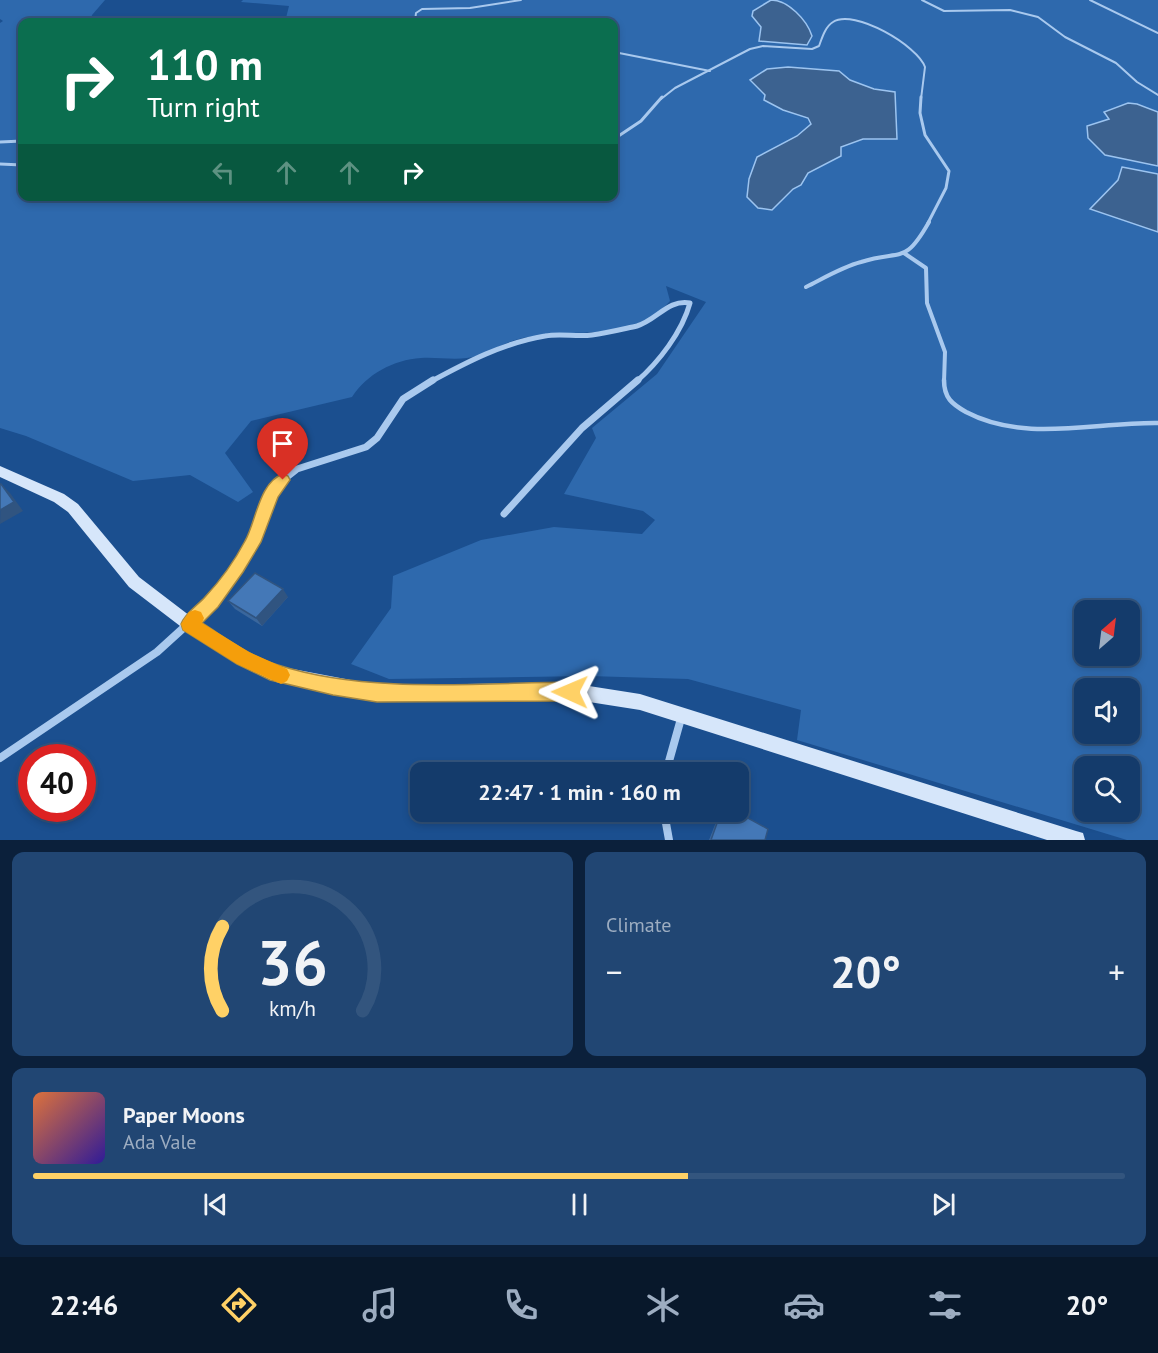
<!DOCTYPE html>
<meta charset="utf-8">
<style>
:root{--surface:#143b6b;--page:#214673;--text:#f1f3f6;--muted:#9dadc1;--line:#33557e;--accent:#ffd166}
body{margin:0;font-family:"PT Sans",sans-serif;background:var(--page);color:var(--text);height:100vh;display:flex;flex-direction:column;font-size:22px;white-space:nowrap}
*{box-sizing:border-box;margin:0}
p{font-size:20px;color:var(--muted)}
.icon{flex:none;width:33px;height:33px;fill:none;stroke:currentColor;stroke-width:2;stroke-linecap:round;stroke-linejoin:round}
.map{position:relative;height:840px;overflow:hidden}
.panel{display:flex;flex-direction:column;gap:12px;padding:12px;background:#0b203b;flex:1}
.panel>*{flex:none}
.top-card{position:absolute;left:18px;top:18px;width:600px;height:183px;border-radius:12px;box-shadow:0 3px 9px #0003,0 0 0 2px var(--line);background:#0b6e4f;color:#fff;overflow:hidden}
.needle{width:39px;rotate:28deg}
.controls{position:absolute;left:1074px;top:600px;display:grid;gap:12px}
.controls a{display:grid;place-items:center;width:66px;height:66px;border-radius:12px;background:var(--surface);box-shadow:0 3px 9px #0003,0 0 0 2px var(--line);font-size:30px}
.speed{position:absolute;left:18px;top:744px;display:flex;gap:12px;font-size:30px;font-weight:700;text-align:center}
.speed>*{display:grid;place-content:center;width:78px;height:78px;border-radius:50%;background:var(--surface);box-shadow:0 3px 9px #0003,0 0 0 2px var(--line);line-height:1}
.speed .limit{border:9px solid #d22;background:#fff;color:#111}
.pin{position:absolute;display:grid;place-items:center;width:51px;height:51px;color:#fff;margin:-62px -26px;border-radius:50% 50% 50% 0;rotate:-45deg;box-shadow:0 0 6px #0007}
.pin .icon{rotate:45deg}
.me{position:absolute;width:66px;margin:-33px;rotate:271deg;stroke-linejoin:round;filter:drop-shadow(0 0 4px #0008)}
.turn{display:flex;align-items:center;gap:21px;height:126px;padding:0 30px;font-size:27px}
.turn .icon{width:78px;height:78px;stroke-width:2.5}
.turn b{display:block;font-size:42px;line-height:51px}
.lanes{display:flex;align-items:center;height:57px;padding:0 30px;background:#0003;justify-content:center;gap:30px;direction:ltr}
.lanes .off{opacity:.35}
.big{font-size:45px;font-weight:700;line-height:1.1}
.panel .card{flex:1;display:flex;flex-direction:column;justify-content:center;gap:9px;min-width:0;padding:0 21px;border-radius:12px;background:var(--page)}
.panel .dial{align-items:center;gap:0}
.dial svg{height:156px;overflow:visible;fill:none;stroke:var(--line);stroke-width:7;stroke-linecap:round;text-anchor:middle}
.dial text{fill:var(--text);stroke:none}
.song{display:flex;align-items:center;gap:18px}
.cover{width:72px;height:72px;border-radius:9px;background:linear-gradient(135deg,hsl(20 70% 55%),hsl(250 70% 35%))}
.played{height:6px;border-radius:3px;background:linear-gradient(90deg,var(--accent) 60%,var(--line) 60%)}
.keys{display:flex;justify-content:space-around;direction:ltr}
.heat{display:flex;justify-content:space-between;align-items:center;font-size:33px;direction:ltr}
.panel .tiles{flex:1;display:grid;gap:12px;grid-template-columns:1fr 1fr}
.card:last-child{grid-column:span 2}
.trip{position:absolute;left:410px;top:762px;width:339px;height:60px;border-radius:12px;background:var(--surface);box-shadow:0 3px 9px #0003,0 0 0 2px var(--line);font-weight:700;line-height:60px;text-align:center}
.dock{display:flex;height:96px;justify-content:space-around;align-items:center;background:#08182b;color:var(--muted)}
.dock .icon{width:42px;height:42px}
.dock .current{color:var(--accent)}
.dock b{font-size:27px;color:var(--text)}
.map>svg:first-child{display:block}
.green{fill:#2e69ad;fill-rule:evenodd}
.water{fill:#3c6290;stroke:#9cc4f0;stroke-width:1.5}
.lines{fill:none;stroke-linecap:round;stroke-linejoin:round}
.lane-far3{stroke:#a9c9ee;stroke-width:2}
.lane-far2{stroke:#a9c9ee;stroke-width:3}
.lane-far1{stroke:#a9c9ee;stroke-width:4}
.lane{stroke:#a9c9ee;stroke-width:4.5}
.street-far2{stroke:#a9c9ee;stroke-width:5}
.street-far1{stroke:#a9c9ee;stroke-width:7}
.street{stroke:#a9c9ee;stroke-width:8}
.secondary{fill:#d6e6fa;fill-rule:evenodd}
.wall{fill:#3a679d}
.shaded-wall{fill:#305480}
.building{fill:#4478b7;stroke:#305480;stroke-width:1.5}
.route{fill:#ffd166;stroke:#a68842;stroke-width:1.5}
.slow{fill:#f59e0b}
</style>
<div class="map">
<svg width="1158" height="840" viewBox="0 0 1158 840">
<rect width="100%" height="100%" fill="#1b4f8f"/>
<path class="green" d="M0,0H105L92,15L90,22H22V196H614V22H285L289,6L241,2L243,0H1158V840H1127L797,740L801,710L688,679L589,676L389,679L351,664L391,608L393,576L481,540L554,527L642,534L655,520L643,511L564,494L596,438L592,428L657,374L706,302L666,286L670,301C631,345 570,326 519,339C501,343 485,356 467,358C452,360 436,357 421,358C393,360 367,374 352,397L251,421L225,453L253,492L238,502L190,475L133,481L26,436L0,428V23L3,21L0,19ZM1084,610H1130V656H1084ZM1084,688H1130V734H1084ZM1084,766H1130V812H1084Z"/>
<path class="water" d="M771,0C788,0 807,20 812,36L807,45L759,41L761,27L752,16L753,11Z
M788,67L839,71L850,80L874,89L895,92L897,139H863L841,147V156L808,173L801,185L793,189L772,210L758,208L747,197L749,179L757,157L797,136L811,124L808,118L783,110L764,100L765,95L750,80L767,69Z
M1128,103L1137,104L1158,112V166L1105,155L1088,138L1087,126L1109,119L1104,112Z
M1122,167L1158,174V232L1090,209L1118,180Z"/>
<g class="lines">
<path class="lane-far3" d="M922,0L944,11L1010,10L1038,17L1065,37L1116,63L1137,82L1158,95
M1090,0L1158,33
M409,22L415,21L416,13L422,9L470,8L521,0
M614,52L710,71
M661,99L675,88L750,49L763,46L812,49L819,46C822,38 825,27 833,22C854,8 918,46 925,67L921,99"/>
<path class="lane-far2" d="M921,97L920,113L925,135L949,171L946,188L928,223
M614,139L641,121L662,97
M0,142L22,141
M0,164L22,165"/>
<path class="lane-far1" d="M904,253L926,268L927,303L945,352L944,382
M806,287C824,278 842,267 861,262C902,249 904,266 929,222"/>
<path class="lane" d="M944,380C944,398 952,404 966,412C1025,443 1094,422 1158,423"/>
<path class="street-far2" d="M430,382C467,362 503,343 545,336C560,333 576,337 592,335C607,333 623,329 637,326C657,320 668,299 690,303C682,332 659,362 636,382"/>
<path class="street-far1" d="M504,514L582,428L638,380
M226,584L253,542L272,494L283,480L297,469L366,447L377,438L403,399L433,380"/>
<path class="street" d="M0,758L157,652L212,602L227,582
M666,772L682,715
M664,812L669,840"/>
<path class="secondary" d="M0,466L64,494L78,504L139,577L194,619L249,653L277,666L377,685L570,683L640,694L1076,831L1083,833L1085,840H1047L640,710L570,699L377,701L276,682L237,663L184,629L129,587L68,512L54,502L0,477Z"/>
</g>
<path class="wall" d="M288,597L262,626L235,609L228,601Z
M720,812H737L765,840H709Z"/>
<path class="shaded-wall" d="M1,484L10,493L23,511L0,524Z
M283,589L288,597L262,626L256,618Z"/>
<path class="building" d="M0,484H1L14,502L0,510Z
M255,573L283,589L256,618L228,601Z
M721,812H737L768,829L765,840H711Z"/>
<path class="route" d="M283,474L288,476L290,480L278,497L261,542L243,572L218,607L202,623C226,638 251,657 278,665C368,694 477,683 570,682L577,685L579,692L577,698L570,701L377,702L333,695L270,680L237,664L183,630L181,624C185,613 197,606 205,597C220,581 235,560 245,541C256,522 259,482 283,474Z"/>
<path class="slow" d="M195,610L201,612L204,618L202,623L249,652L287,669L290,675L287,681L281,684L237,664L183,630L181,624L189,612Z"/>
</svg>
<div class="controls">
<a><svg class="needle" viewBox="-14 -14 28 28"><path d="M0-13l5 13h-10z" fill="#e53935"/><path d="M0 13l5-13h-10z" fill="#9dadc1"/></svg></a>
<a><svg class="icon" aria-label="sound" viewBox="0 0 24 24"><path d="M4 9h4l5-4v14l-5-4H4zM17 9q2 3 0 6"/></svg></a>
<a><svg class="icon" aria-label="search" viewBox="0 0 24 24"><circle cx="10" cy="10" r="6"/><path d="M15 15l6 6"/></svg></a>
</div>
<div class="speed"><div class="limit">40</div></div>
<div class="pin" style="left:283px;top:480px;background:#d93025"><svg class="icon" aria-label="arrive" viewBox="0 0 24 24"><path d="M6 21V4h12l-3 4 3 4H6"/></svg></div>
<svg class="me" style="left:570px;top:692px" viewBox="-20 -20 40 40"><path d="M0-17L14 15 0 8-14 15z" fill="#ffd166" stroke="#fff" stroke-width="4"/></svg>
<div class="trip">22:47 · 1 min · 160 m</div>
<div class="top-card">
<div class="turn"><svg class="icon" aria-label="right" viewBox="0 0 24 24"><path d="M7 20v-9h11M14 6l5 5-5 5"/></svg><div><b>110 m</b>Turn right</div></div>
<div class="lanes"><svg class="icon off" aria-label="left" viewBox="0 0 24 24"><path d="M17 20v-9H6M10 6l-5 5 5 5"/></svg><svg class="icon off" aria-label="ahead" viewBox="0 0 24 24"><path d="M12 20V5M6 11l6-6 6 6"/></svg><svg class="icon off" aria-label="ahead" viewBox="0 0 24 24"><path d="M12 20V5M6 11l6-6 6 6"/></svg><svg class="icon" aria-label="right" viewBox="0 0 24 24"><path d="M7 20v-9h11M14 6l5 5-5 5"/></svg></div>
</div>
</div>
<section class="panel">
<div class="tiles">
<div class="card dial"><svg viewBox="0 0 100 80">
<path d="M14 69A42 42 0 1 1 86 69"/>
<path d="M14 69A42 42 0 0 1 14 26" stroke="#ffd166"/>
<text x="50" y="56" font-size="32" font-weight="700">36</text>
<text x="50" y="72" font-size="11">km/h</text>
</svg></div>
<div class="card"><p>Climate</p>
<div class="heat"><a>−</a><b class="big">20°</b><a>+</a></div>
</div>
<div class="card">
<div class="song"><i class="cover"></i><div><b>Paper Moons</b><p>Ada Vale</p></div></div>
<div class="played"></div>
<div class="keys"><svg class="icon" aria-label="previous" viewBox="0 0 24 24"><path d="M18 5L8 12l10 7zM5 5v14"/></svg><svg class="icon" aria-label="pause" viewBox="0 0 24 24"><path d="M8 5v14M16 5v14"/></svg><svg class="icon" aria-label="next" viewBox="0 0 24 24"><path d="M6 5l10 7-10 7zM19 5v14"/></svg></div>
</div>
</div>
</section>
<nav class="dock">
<b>22:46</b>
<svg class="icon current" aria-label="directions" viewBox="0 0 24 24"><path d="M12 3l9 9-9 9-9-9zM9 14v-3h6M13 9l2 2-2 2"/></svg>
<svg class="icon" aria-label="music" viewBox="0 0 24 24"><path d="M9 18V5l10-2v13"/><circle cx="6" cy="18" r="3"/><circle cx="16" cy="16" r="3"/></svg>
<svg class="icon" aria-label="phone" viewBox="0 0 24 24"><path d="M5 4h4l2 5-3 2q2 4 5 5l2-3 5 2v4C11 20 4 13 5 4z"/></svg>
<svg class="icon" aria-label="climate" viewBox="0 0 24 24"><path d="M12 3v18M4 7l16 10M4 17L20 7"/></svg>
<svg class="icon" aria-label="car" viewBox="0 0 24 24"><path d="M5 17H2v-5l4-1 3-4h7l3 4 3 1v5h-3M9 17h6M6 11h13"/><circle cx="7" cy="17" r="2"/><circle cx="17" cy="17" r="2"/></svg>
<svg class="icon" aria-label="filters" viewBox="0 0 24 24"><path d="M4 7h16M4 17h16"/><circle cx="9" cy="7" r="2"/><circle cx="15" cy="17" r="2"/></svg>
<b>20°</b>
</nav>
